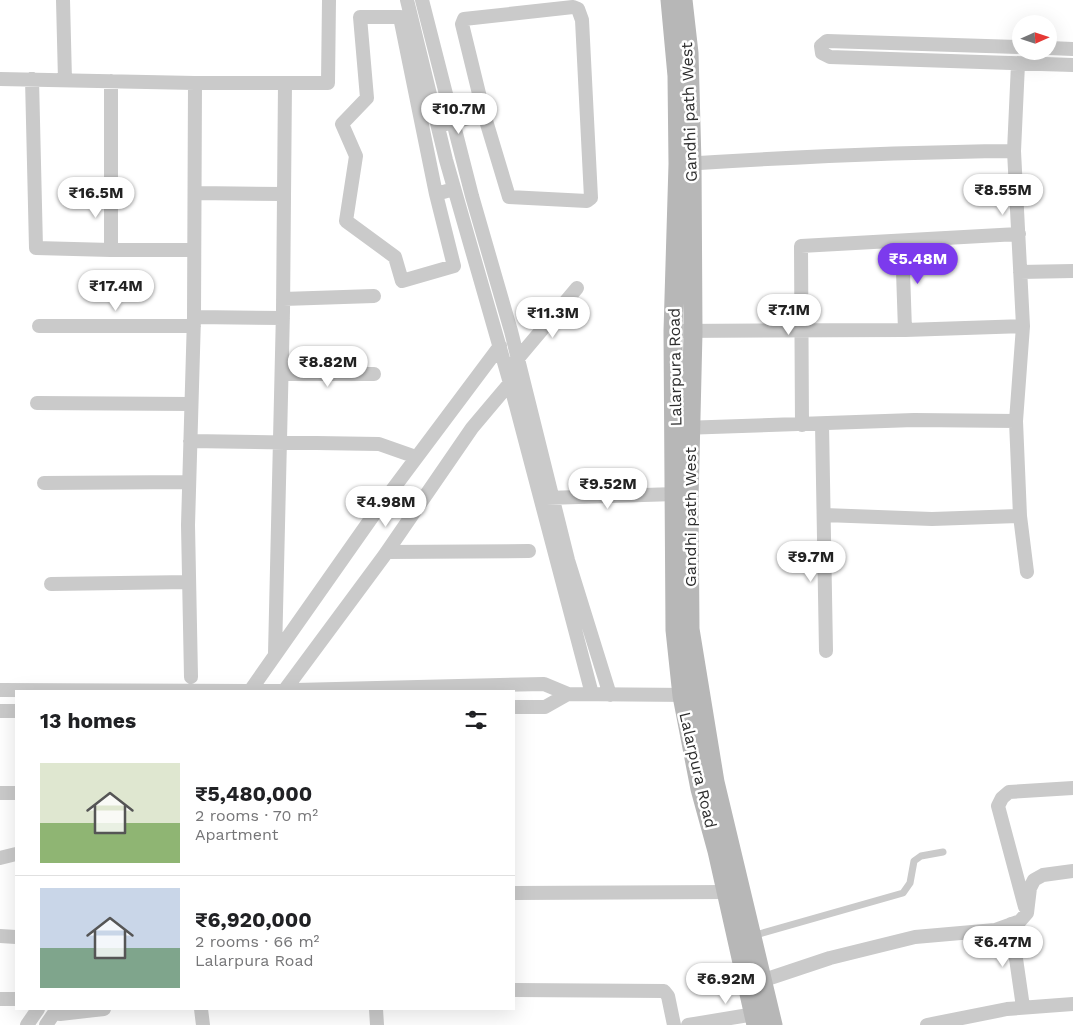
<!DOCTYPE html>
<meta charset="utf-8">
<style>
:root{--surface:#fff;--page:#f2f2f2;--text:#202124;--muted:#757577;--line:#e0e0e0;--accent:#7c3aed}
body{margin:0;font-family:"Work Sans",sans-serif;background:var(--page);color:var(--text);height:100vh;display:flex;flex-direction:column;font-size:19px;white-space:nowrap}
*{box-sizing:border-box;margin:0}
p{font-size:16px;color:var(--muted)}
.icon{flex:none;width:28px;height:28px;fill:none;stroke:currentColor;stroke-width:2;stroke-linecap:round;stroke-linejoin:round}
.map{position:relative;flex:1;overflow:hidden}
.panel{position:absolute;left:15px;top:690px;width:500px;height:320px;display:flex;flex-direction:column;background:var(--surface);border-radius:0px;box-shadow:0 5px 20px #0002}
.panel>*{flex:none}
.needle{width:32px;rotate:87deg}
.fabs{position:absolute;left:1012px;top:15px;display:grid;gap:10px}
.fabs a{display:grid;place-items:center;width:45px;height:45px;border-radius:50%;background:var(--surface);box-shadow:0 5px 20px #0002;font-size:25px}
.price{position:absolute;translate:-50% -42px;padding:0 11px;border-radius:18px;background:#fff;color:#222;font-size:16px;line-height:32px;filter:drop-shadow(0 1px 2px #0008)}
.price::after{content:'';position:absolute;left:50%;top:30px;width:15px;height:11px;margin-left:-8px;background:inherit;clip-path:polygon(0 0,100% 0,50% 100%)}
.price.selected{background:var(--accent);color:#fff}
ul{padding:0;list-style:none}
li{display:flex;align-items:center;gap:15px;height:125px;padding:0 25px}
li+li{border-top:1px solid var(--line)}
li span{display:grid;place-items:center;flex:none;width:140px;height:100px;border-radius:0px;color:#555}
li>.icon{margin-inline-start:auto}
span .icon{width:60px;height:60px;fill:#fffc;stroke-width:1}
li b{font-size:21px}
h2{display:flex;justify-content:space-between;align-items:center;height:60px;padding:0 25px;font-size:21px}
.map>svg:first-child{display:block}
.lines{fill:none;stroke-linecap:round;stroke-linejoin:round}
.lane{stroke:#cacaca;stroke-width:7}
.street{stroke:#cacaca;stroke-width:14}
.secondary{stroke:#b7b7b7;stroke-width:19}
.labels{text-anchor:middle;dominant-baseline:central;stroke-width:5;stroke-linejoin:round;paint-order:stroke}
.street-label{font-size:16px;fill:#2d2d2d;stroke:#fff}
</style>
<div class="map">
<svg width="1073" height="1025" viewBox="0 0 1073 1025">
<rect width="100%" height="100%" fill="#fff"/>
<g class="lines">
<path class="lane" d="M 752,936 L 903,893 L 910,883 L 914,861 L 921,856 L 943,852"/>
<path class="street" d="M 63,0 L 65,80
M 407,0 L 446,160 L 510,383 L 592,694
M 422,0 L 472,196 L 511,331 L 568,560 L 610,695
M 1021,47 L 827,41 L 821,46 L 822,53 L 830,57 L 1073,65
M 1049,48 L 1073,49
M 0,79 L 195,83
M 32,79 L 36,248 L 111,250
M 111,81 L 111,250 L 194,250
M 446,124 L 484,114 L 462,24 L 464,19 L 573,7 L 578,9 L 582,20 L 591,198 L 587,201 L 509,197 L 484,114
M 1014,151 L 1018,64
M 683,164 C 793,157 904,152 1014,151 L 1023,326 L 1016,421 L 1020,516 L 1027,572
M 195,193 L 284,194
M 436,194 L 400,17 L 360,17 L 367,98 L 342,124 L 356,156 L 346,221 L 395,257 L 402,281 L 454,266 L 436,194 L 454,189
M 902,242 L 905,330
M 1020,272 L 1073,271
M 283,299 L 374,296
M 194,317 L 283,318
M 39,326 L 194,326
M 673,331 L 905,330 L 1023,326
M 514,363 L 577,288
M 282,374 L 374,374
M 37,403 L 191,404
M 822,424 L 826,651
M 802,425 L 801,246 L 1019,234
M 682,428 L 914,420 L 1016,421
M 190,441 L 379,444 L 416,457
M 44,483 L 189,482
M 546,498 L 676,494
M 824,515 L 932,519 L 1020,516
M 387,552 L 529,551
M 51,584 L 189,582
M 275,654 L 283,311 L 285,83 L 328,83 L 329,0
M 191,677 L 188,525 L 194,317 L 195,83 L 285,83
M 0,690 L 250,691 L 544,684 L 568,694 L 690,695
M 250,691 L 375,513 L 500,346
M 284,691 L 384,556 L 472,428 L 510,383
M 514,707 L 545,707 L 568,694
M 0,711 L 16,711
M 0,793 L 16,793
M 0,858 L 16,854
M 514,893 L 726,892
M 1025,907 L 998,806 L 1002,798 L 1009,792 L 1073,788
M 1011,924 L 1023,1007
M 0,936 L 16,937
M 761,981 L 830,958 L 915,937 L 995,930 L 1020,921 L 1027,913 L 1030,888 L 1034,880 L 1043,875 L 1073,871
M 514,990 L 664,991 L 668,996 L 674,1025
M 0,999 L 16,999
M 201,1009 L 203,1025
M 376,1009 L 377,1025
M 60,1014 L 104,1009
M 27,1025 L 38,1009
M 46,1025 L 57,1009
M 688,1025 L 761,1013
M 927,1025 L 1007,1009 L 1073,1004"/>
<path class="secondary" d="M 670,0 L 677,76 L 678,164 L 673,331 L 675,630 L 682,696 L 700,789 L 717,851 L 756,1025
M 683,0 L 689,53 L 692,163 L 693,332 L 689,501 L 690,629 L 715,782 L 773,1025"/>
</g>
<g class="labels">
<g class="street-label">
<text transform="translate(689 112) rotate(-92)">Gandhi path West</text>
<text transform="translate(675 367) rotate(-91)">Lalarpura Road</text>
<text transform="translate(690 517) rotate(-90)">Gandhi path West</text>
<text transform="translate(698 770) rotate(77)">Lalarpura Road</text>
</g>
</g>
</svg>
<div class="fabs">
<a><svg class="needle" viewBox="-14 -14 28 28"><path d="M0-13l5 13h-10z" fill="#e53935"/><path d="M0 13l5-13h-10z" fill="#757577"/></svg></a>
</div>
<b class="price" style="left:459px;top:135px">₹10.7M</b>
<b class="price" style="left:1003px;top:216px">₹8.55M</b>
<b class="price" style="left:96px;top:219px">₹16.5M</b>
<b class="price selected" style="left:918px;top:285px">₹5.48M</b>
<b class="price" style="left:116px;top:312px">₹17.4M</b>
<b class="price" style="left:789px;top:336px">₹7.1M</b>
<b class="price" style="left:553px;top:339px">₹11.3M</b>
<b class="price" style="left:328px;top:388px">₹8.82M</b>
<b class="price" style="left:608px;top:510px">₹9.52M</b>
<b class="price" style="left:386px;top:528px">₹4.98M</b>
<b class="price" style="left:811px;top:583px">₹9.7M</b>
<b class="price" style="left:1003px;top:968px">₹6.47M</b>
<b class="price" style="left:726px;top:1005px">₹6.92M</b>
<section class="panel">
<h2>13 homes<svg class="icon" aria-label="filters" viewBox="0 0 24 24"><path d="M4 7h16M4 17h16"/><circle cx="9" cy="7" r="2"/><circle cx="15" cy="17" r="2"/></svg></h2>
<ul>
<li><span style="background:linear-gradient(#dfe7d0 60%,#8fb573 0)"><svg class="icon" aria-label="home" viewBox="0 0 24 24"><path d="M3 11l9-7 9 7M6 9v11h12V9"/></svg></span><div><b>₹5,480,000</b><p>2 rooms · 70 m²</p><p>Apartment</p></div></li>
<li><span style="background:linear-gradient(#c9d6e8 60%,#7fa58c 0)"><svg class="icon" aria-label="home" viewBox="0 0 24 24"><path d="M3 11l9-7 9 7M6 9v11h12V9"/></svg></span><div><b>₹6,920,000</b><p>2 rooms · 66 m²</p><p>Lalarpura Road</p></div></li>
</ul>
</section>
</div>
